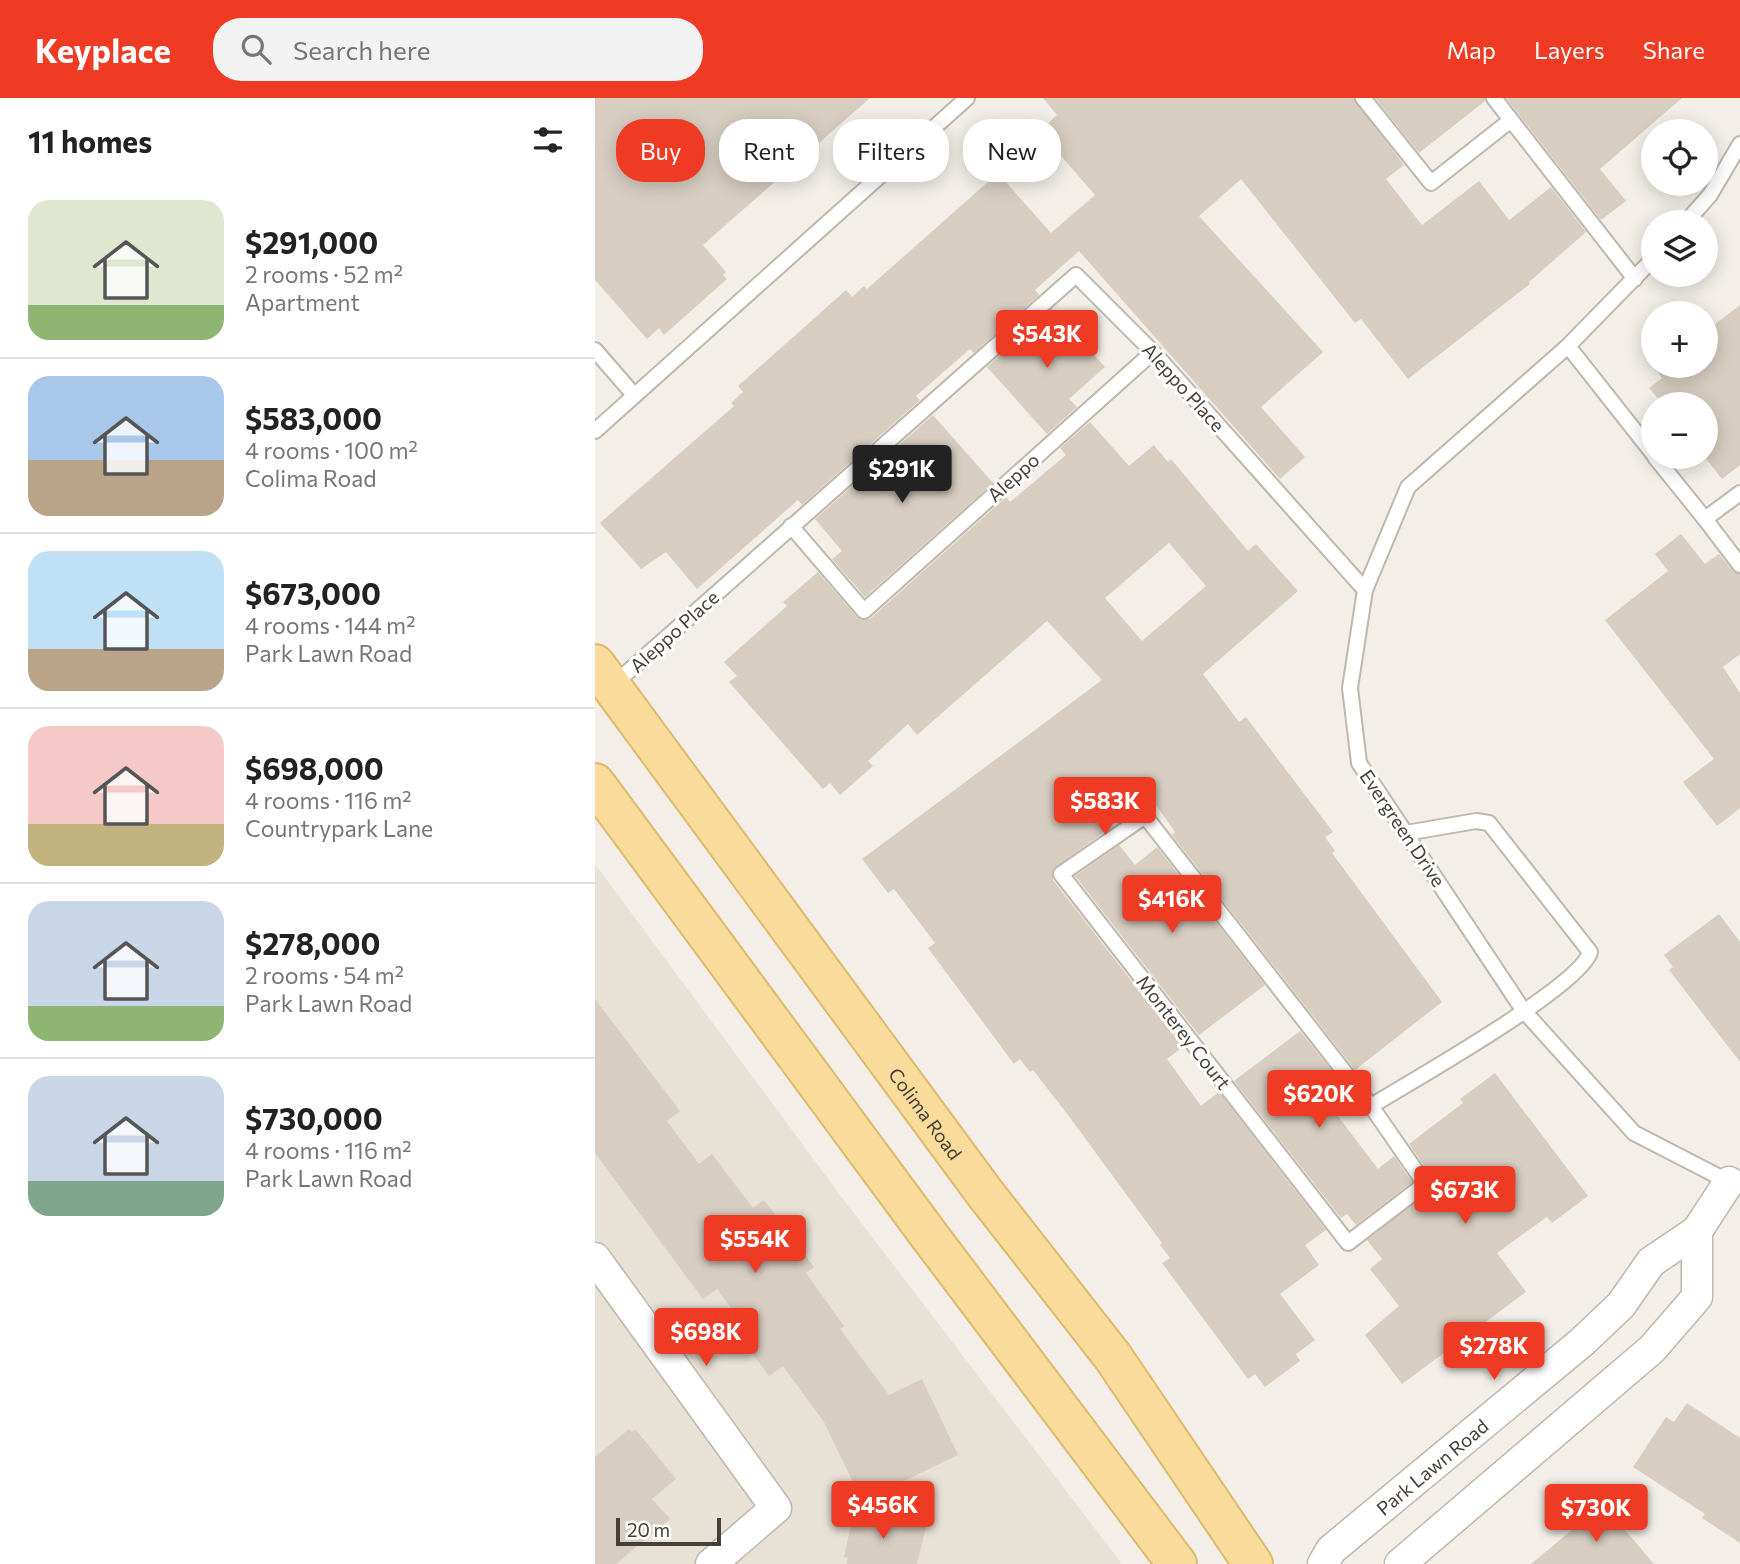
<!DOCTYPE html>
<meta charset="utf-8">
<style>
:root{--surface:#fff;--page:#f2f2f2;--text:#222;--muted:#767676;--line:#e0e0e0;--accent:#ef3b23}
body{margin:0;font-family:Commissioner,sans-serif;background:var(--page);color:var(--text);height:100vh;display:flex;flex-direction:column;font-size:26px;white-space:nowrap}
*{box-sizing:border-box;margin:0}
p{font-size:23px;color:var(--muted)}
.icon{flex:none;width:38px;height:38px;fill:none;stroke:currentColor;stroke-width:2;stroke-linecap:round;stroke-linejoin:round}
.map{position:relative;flex:1;overflow:hidden}
.side{display:flex;flex-direction:column;background:var(--surface);width:595px}
.side>*{flex:none}
.top-card{position:absolute;left:21px;top:21px;width:665px;height:63px;display:flex;gap:14px}
.fabs{position:absolute;left:1046px;top:21px;display:grid;gap:14px}
.fabs a{display:grid;place-items:center;width:77px;height:77px;border-radius:50%;background:var(--surface);box-shadow:0 4px 18px #0003;font-size:35px}
.scale{position:absolute;left:21px;bottom:18px;width:105px;box-sizing:border-box;padding-left:7px;border:4px solid #463f37;border-top:0;font-size:19px;line-height:24px;white-space:nowrap;color:#463f37;-webkit-text-stroke:5px #fff;paint-order:stroke}
.price{position:absolute;translate:-50% -60px;padding:0 16px;border-radius:7px;background:var(--accent);color:#fff;font-size:23px;line-height:46px;filter:drop-shadow(0 2px 4px #0008)}
.price::after{content:'';position:absolute;left:50%;top:42px;width:21px;height:16px;margin-left:-10px;background:inherit;clip-path:polygon(0 0,100% 0,50% 100%)}
.price.current{background:#222;color:#fff}
ul{padding:0;list-style:none}
li{display:flex;align-items:center;gap:21px;height:175px;padding:0 28px}
li+li{border-top:2px solid var(--line)}
li span{display:grid;place-items:center;flex:none;width:196px;height:140px;border-radius:21px;color:#555}
li>.icon{margin-inline-start:auto}
span .icon{width:84px;height:84px;fill:#fffc;stroke-width:1}
li b{font-size:30px}
h2{display:flex;justify-content:space-between;align-items:center;height:84px;padding:0 28px;font-size:30px}
.chip{padding:0 24px;border-radius:28px;background:var(--surface);box-shadow:0 4px 18px #0003;font-size:24px;line-height:63px}
.chip.current{background:var(--accent);color:#fff}
header{display:flex;align-items:center;gap:42px;box-sizing:border-box;height:98px;padding:0 35px;background:var(--accent);color:#fff}
header strong{font-size:33px}
nav{display:flex;gap:38px;margin-inline-start:auto;font-size:24px}
.search{width:490px;height:63px;background:var(--page);display:flex;align-items:center;gap:18px;box-sizing:border-box;padding:0 24px;border-radius:28px;color:var(--muted);font-size:26px}
main{display:flex;flex:1;min-height:0}
.map>svg:first-child{display:block}
.residential{fill:#e7e1d6}
.building{fill:#d7cdc1;fill-rule:evenodd}
.lines{fill:none;stroke-linecap:round;stroke-linejoin:round}
.lane-casing{stroke:#beb7ab;stroke-width:18}
.street-casing{stroke:#beb7ab;stroke-width:33}
.primary-casing{stroke:#deb86b;stroke-width:42}
.lane{stroke:#fff;stroke-width:14}
.street{stroke:#fff;stroke-width:30}
.primary{stroke:#f9db9b;stroke-width:38}
.labels{text-anchor:middle;dominant-baseline:central;stroke-width:6;stroke-linejoin:round;paint-order:stroke}
.street-label{font-size:19px;fill:#463f37;stroke:#fff}
</style>
<header>
<strong>Keyplace</strong>
<div class="search"><svg class="icon" aria-label="search" viewBox="0 0 24 24"><circle cx="10" cy="10" r="6"/><path d="M15 15l6 6"/></svg>Search here</div>
<nav><a>Map</a><a>Layers</a><a>Share</a></nav>
</header>
<main>
<section class="side">
<h2>11 homes<svg class="icon" aria-label="filters" viewBox="0 0 24 24"><path d="M4 7h16M4 17h16"/><circle cx="9" cy="7" r="2"/><circle cx="15" cy="17" r="2"/></svg></h2>
<ul>
<li><span style="background:linear-gradient(#dfe7d0 75%,#8fb573 0)"><svg class="icon" aria-label="home" viewBox="0 0 24 24"><path d="M3 11l9-7 9 7M6 9v11h12V9"/></svg></span><div><b>$291,000</b><p>2 rooms · 52 m²</p><p>Apartment</p></div></li>
<li><span style="background:linear-gradient(#a9c7e8 60%,#b9a48a 0)"><svg class="icon" aria-label="home" viewBox="0 0 24 24"><path d="M3 11l9-7 9 7M6 9v11h12V9"/></svg></span><div><b>$583,000</b><p>4 rooms · 100 m²</p><p>Colima Road</p></div></li>
<li><span style="background:linear-gradient(#bfe0f5 70%,#b9a48a 0)"><svg class="icon" aria-label="home" viewBox="0 0 24 24"><path d="M3 11l9-7 9 7M6 9v11h12V9"/></svg></span><div><b>$673,000</b><p>4 rooms · 144 m²</p><p>Park Lawn Road</p></div></li>
<li><span style="background:linear-gradient(#f6c9c9 70%,#c2b280 0)"><svg class="icon" aria-label="home" viewBox="0 0 24 24"><path d="M3 11l9-7 9 7M6 9v11h12V9"/></svg></span><div><b>$698,000</b><p>4 rooms · 116 m²</p><p>Countrypark Lane</p></div></li>
<li><span style="background:linear-gradient(#c9d6e8 75%,#8fb573 0)"><svg class="icon" aria-label="home" viewBox="0 0 24 24"><path d="M3 11l9-7 9 7M6 9v11h12V9"/></svg></span><div><b>$278,000</b><p>2 rooms · 54 m²</p><p>Park Lawn Road</p></div></li>
<li><span style="background:linear-gradient(#c9d6e8 75%,#7fa58c 0)"><svg class="icon" aria-label="home" viewBox="0 0 24 24"><path d="M3 11l9-7 9 7M6 9v11h12V9"/></svg></span><div><b>$730,000</b><p>4 rooms · 116 m²</p><p>Park Lawn Road</p></div></li>
</ul>
</section>
<div class="map">
<svg width="1145" height="1466" viewBox="0 0 1145 1466">
<rect width="100%" height="100%" fill="#f3efe8"/>
<path class="residential" d="M 0,766 L 245,1097 L 527,1466 L 0,1466 Z"/>
<path class="building" d="M 0,0 L 275,0 L 108,147 L 131,174 L 128,177 L 132,181 L 69,237 L 64,230 L 52,241 L 0,182 Z
M 448,0 L 759,0 L 809,67 L 791,81 L 827,127 L 884,83 L 914,122 L 956,89 L 991,134 L 934,184 L 935,186 L 813,281 L 766,221 L 760,225 L 646,81 L 604,118 L 728,254 L 666,309 L 710,359 L 685,381 L 484,153 L 440,192 L 444,197 L 379,255 L 375,251 L 321,298 L 325,302 L 207,407 L 203,402 L 102,491 L 71,454 L 46,471 L 5,425 L 139,308 L 136,305 L 148,294 L 143,288 L 251,192 L 257,199 L 269,188 L 272,191 L 403,75 L 456,135 L 500,97 L 447,36 L 447,31 L 462,17 Z
M 780,0 L 890,0 L 890,3 L 824,55 Z
M 911,0 L 1087,0 L 1005,71 L 1031,103 L 1006,122 Z
M 1145,207 L 1145,367 L 1127,381 L 1110,359 L 1111,306 L 1068,306 L 1054,290 L 1067,280 L 1058,268 L 1111,268 L 1111,233 Z
M 457,211 L 510,269 L 474,301 L 482,309 L 452,336 L 392,269 Z
M 338,317 L 398,385 L 270,499 L 237,461 L 247,453 L 220,421 Z
M 495,324 L 534,368 L 559,347 L 573,364 L 576,361 L 653,453 L 661,446 L 703,493 L 608,576 L 644,624 L 651,619 L 738,734 L 730,739 L 740,753 L 737,755 L 847,904 L 760,972 L 577,737 L 580,734 L 549,690 L 505,723 L 512,732 L 458,771 L 458,782 L 588,949 L 572,961 L 606,1008 L 624,994 L 731,1132 L 710,1147 L 724,1167 L 685,1196 L 720,1242 L 701,1256 L 705,1263 L 670,1289 L 660,1276 L 653,1281 L 567,1165 L 575,1160 L 565,1147 L 567,1145 L 473,1017 L 438,972 L 435,974 L 425,961 L 419,966 L 333,850 L 340,845 L 299,791 L 293,795 L 267,761 L 507,582 L 452,523 L 322,637 L 313,626 L 273,663 L 278,668 L 245,697 L 235,685 L 228,691 L 134,584 L 142,578 L 129,564 L 192,508 L 188,504 L 223,474 L 262,519 L 267,522 L 275,521 L 411,399 L 415,404 L 471,357 L 465,350 ZM 574,445 L 611,488 L 547,543 L 510,500 Z
M 1086,436 L 1110,466 L 1124,456 L 1138,473 L 1145,476 L 1145,556 L 1128,569 L 1145,595 L 1145,710 L 1122,728 L 1088,684 L 1119,661 L 1010,522 L 1073,473 L 1060,456 Z
M 524,747 L 540,767 L 562,749 L 670,887 L 604,937 L 480,778 Z
M 1124,816 L 1145,844 L 1145,964 L 1074,872 L 1078,869 L 1069,857 Z
M 0,901 L 85,1013 L 72,1023 L 104,1066 L 117,1056 L 158,1110 L 169,1102 L 219,1169 L 211,1175 L 249,1228 L 245,1231 L 294,1297 L 327,1281 L 363,1357 L 267,1403 L 229,1324 L 188,1268 L 174,1278 L 150,1245 L 158,1239 L 122,1191 L 108,1201 L 0,1055 Z
M 705,933 L 745,983 L 727,997 L 783,1071 L 799,1058 L 817,1084 L 761,1127 L 752,1116 L 746,1120 L 639,983 Z
M 900,975 L 993,1098 L 957,1125 L 952,1119 L 902,1155 L 931,1194 L 807,1286 L 770,1237 L 804,1208 L 775,1171 L 787,1161 L 772,1142 L 838,1090 L 838,1081 L 814,1046 L 868,1005 L 865,1001 Z
M 1092,1305 L 1145,1340 L 1145,1445 L 1107,1420 L 1110,1416 L 1038,1369 L 1071,1319 L 1079,1324 Z
M 34,1331 L 37,1334 L 40,1331 L 81,1381 L 57,1401 L 75,1421 L 21,1466 L 0,1466 L 0,1359 Z
M 1008,1406 L 1059,1466 L 936,1466 Z
M 259,1413 L 331,1429 L 322,1466 L 251,1466 L 253,1460 L 249,1459 Z"/>
<g class="lines">
<defs>
<path id="lane" d="M 768,0 L 836,85 L 916,22 L 899,0
M 916,22 L 1040,181
M 1091,124 L 1115,97 L 1145,46
M 1059,160 L 973,248 L 813,389 L 770,492 L 755,590 L 764,665 L 928,912 L 1039,1035 L 1138,1086
M 973,248 L 1059,357
M 0,252 L 39,297
M 0,333 L 372,0
M 1060,359 L 1110,421
M 1145,395 L 1110,421 L 1145,467
M 196,428 L 269,513 L 558,254
M 18,587 L 481,177 L 558,254 L 770,492
M 550,718 L 776,1008 L 830,1086 L 753,1145 L 466,776 Z
M 776,1008 C 815,984 986,888 995,854 L 894,725 L 881,723 L 811,735"/>
<g id="street">
<path d="M 0,1160 L 181,1410 L 116,1466"/>
<path id="s1" d="M 728,1466 L 736,1452 L 987,1244 L 1026,1207 L 1056,1164 L 1102,1133 L 1134,1084"/>
<path d="M 805,1466 L 1057,1251 L 1102,1199 L 1102,1133"/>
</g>
<g id="primary">
<path id="s2" d="M 0,566 L 389,1094 L 518,1259 L 658,1466"/>
<path d="M 0,685 L 333,1136 L 582,1466"/>
</g>
</defs>
<use href="#lane" class="lane-casing"/>
<use href="#street" class="street-casing"/>
<use href="#primary" class="primary-casing"/>
<use href="#lane" class="lane"/>
<use href="#street" class="street"/>
<use href="#primary" class="primary"/>
</g>
<g class="labels">
<g class="street-label">
<text transform="translate(589 289) rotate(48)">Aleppo Place</text>
<text transform="translate(418 379) rotate(-42)">Aleppo</text>
<text transform="translate(79 533) rotate(-42)">Aleppo Place</text>
<text transform="translate(808 730) rotate(56)">Evergreen Drive</text>
<text transform="translate(589 934) rotate(52)">Monterey Court</text>
<text stroke="none"><textPath href="#s2" startOffset="558">Colima Road</textPath></text>
<text stroke="none"><textPath href="#s1" startOffset="147">Park Lawn Road</textPath></text>
</g>
</g>
</svg>
<div class="fabs">
<a><svg class="icon" aria-label="locate" viewBox="0 0 24 24"><circle cx="12" cy="12" r="6"/><path d="M12 2v4M12 18v4M2 12h4M18 12h4"/></svg></a>
<a><svg class="icon" aria-label="layers" viewBox="0 0 24 24"><path d="M12 4l9 5-9 5-9-5zM3 14l9 5 9-5"/></svg></a>
<a>+</a>
<a>−</a>
</div>
<div class="scale">20 m</div>
<b class="price" style="left:452px;top:272px">$543K</b>
<b class="price current" style="left:307px;top:407px">$291K</b>
<b class="price" style="left:510px;top:739px">$583K</b>
<b class="price" style="left:577px;top:837px">$416K</b>
<b class="price" style="left:724px;top:1032px">$620K</b>
<b class="price" style="left:870px;top:1128px">$673K</b>
<b class="price" style="left:160px;top:1177px">$554K</b>
<b class="price" style="left:111px;top:1270px">$698K</b>
<b class="price" style="left:899px;top:1284px">$278K</b>
<b class="price" style="left:288px;top:1443px">$456K</b>
<b class="price" style="left:1001px;top:1446px">$730K</b>
<div class="top-card">
<a class="chip current">Buy</a>
<a class="chip">Rent</a>
<a class="chip">Filters</a>
<a class="chip">New</a>
</div>
</div>
</main>
